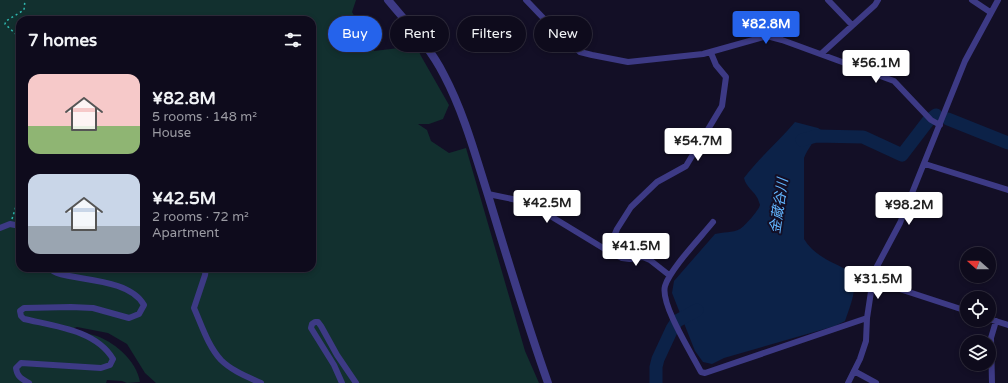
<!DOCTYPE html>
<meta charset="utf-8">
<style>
:root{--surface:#0e0b1c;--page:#1c1929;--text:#f1f3f6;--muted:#9b9ba3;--line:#2e2b3b;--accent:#2563eb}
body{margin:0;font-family:"Varela Round","Noto Sans JP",sans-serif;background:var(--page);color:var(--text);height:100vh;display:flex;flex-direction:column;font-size:15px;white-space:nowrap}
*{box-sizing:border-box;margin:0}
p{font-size:13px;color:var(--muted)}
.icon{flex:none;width:22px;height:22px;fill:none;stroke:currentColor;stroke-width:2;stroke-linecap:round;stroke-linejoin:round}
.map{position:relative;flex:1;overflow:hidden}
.sheet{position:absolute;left:16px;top:16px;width:300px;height:256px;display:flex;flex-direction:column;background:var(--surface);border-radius:12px;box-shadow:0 2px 6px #0003,0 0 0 1px var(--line)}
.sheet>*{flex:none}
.guide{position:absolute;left:328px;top:16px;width:380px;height:36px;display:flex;gap:8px}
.needle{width:26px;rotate:291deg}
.controls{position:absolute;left:960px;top:247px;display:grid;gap:8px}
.controls a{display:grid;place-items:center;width:36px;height:36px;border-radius:50%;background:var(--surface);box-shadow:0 2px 6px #0003,0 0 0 1px var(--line);font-size:20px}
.price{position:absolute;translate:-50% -34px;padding:0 9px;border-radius:4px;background:#fff;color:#222;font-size:13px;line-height:26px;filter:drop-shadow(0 1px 2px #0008)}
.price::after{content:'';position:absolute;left:50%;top:24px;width:12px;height:9px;margin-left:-6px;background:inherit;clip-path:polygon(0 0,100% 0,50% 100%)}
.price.active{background:var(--accent);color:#fff}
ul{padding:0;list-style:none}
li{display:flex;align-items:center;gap:12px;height:100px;padding:0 12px}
li span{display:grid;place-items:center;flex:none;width:112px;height:80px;border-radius:12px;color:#555}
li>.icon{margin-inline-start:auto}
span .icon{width:48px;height:48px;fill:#fffc;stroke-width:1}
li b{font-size:17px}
h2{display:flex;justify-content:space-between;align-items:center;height:48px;padding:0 12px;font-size:17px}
.pill{padding:0 14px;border-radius:18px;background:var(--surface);box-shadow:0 2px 6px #0003,0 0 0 1px var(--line);font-size:14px;line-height:36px}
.pill.active{background:var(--accent);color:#fff}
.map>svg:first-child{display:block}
.green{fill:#12302f;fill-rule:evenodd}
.water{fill:#0c2248}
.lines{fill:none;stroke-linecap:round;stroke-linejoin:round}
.river{stroke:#0c2248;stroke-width:13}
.path{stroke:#2fb8b0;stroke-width:1.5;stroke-dasharray:2 3;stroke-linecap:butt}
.minor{stroke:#3d3a85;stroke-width:6}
.tertiary{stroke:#3d3a85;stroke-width:8}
.labels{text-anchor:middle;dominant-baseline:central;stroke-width:4;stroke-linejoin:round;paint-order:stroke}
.water-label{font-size:14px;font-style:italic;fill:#62b6ff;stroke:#130f26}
</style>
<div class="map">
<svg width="1008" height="383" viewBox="0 0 1008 383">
<rect width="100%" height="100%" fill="#130f26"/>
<path class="green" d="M 0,0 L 356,0 L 352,12 L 374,51 L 399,48 L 414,41 L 421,56 L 449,105 L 443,119 L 429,124 L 418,124 L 427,130 L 431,141 L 449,153 L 466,148 L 525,351 L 539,383 L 156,383 L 145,373 L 127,344 L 108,333 L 77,327 L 64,331 C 73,332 84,332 93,335 C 113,340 137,361 140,382 L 127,383 L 122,381 L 107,380 L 106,383 L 0,383 ZM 20,20 L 312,20 L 312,268 L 20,268 Z"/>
<path class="water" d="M 795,122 L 818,128 L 821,130 C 815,140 808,148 804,158 L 804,239 C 815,257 833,262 851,272 C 859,287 850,306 845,321 L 835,326 L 724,358 L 712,364 L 703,362 L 695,351 L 672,293 L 674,281 L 715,234 C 722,232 733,233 740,229 C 744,227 759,210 760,205 C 760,204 758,200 758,199 C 754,191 746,187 744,178 C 759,158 778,142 795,122 Z"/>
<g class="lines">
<path class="river" d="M 948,119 L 1008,143
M 802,140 L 816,136 L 863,137 L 902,155 L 928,121 L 936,115
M 656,383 L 656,367 L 658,359 L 672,329 L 677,321 L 697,310"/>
<path class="path" d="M 20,38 L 5,24 L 6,21 L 24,10 L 25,0
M 12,219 L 20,194"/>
<path class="minor" d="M 526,0 L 550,25 L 580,52 L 592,55 L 628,62 L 703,54 L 767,36 L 782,40 L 894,81 L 931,120 L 940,125
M 828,0 L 852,25
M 972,0 L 990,12
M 821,54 L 875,5 L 878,0
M 925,164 L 1008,190
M 488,194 L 517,200 L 534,206 L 608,251 L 622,258 L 630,259 L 643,257 L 650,260 L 669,275
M 713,222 C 701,237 670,269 665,286 C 660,304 692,354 701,372 L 705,373 L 867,318
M 0,228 L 10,224 L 20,226
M 608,251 L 617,229 L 631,207 L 657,182 L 686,166 L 722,106 L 726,77 L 716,65 L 711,53
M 206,268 L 205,275 L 194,308 C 202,326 208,346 221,360 C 232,371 248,377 261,383
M 872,280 L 967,311
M 989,319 L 1008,325
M 854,371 L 876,383
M 29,383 C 22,379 17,377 16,368 L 21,363 L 101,368 L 110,365 L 113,359 C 96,330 54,326 24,319 L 21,316 L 20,311 L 24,308 L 71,307 L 93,308 L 129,318 L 139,314 L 144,305 C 127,274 58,282 50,268
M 342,383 L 334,365 L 311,328 L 312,324 L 315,322 L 318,322 L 321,326 L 337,355 L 356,383
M 848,383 L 860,359 L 866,341 L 867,318 L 874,272 L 900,223 L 965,61 L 998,0
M 992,383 L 991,338 L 996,321"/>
<path class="tertiary" d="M 388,0 C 408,24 430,47 444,75 C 464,113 475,154 488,195 C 507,258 526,321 548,383"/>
</g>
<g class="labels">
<g class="water-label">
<text transform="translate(779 206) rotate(-82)">金蔵谷川</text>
</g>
</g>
</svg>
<div class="controls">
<a><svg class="needle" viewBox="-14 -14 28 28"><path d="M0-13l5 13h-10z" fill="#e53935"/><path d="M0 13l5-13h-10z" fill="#9b9ba3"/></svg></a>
<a><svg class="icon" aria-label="locate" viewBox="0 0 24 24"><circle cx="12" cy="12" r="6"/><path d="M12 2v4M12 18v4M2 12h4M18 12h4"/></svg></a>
<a><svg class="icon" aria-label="layers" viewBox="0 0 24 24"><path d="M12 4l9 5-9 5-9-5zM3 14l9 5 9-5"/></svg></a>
</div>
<b class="price active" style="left:766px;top:45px">¥82.8M</b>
<b class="price" style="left:876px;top:84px">¥56.1M</b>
<b class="price" style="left:698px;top:162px">¥54.7M</b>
<b class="price" style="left:547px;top:224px">¥42.5M</b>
<b class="price" style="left:909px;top:226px">¥98.2M</b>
<b class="price" style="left:636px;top:267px">¥41.5M</b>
<b class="price" style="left:878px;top:300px">¥31.5M</b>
<div class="guide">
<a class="pill active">Buy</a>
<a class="pill">Rent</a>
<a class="pill">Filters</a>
<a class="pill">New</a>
</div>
<section class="sheet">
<h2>7 homes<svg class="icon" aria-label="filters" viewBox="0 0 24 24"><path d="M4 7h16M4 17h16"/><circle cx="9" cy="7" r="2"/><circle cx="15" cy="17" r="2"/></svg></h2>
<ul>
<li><span style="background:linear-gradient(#f6c9c9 65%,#8fb573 0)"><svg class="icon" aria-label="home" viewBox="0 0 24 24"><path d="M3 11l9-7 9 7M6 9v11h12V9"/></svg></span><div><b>¥82.8M</b><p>5 rooms · 148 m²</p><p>House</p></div></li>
<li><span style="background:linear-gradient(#c9d6e8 65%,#9aa5b1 0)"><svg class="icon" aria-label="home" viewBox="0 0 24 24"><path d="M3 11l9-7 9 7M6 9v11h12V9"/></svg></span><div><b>¥42.5M</b><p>2 rooms · 72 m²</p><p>Apartment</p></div></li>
</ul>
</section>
</div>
